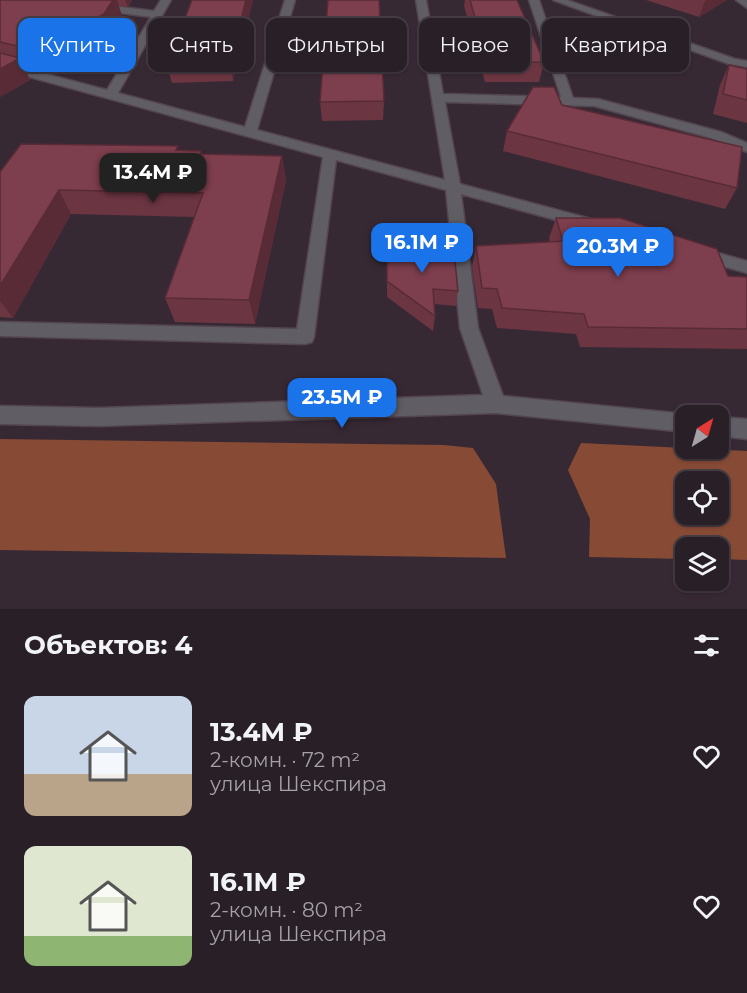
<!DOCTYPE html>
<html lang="ru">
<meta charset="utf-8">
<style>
:root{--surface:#291f27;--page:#352c33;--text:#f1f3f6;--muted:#a5a2a7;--line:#453d44;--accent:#1a73e8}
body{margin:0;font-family:Montserrat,sans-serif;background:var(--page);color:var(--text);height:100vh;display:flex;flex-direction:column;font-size:22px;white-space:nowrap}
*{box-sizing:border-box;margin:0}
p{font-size:20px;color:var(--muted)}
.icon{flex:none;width:33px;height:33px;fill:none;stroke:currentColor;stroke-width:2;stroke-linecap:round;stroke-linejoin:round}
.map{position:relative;height:609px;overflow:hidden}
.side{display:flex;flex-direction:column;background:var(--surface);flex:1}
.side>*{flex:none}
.guide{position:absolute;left:18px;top:18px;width:711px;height:54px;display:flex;gap:12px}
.needle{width:39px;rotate:37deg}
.fabs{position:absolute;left:675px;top:405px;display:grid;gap:12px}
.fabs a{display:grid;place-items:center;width:54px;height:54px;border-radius:12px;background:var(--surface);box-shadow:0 2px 4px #0004,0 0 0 2px var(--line);font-size:30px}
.price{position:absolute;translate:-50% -51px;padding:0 14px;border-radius:12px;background:var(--accent);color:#fff;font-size:20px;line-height:39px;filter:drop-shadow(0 2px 3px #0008)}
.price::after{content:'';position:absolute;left:50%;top:36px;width:18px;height:14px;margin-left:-9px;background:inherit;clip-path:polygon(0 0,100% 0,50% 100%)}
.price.current{background:#222;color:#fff}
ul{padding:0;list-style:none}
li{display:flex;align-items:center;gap:18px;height:150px;padding:0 24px}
li span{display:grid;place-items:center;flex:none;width:168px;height:120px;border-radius:12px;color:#555}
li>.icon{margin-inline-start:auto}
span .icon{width:72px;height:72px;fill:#fffc;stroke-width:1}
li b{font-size:26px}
h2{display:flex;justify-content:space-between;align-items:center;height:72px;padding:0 24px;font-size:26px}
.chip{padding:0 21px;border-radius:12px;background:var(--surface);box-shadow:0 2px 4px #0004,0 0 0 2px var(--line);font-size:21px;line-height:54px}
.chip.current{background:var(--accent);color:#fff}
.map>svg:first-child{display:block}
.forest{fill:#864a35;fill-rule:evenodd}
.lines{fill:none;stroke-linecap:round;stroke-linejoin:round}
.minor-casing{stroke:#52454f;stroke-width:3}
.minor{fill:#605d65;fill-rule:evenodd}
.wall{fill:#6c3542}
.shaded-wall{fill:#582b36}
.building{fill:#7d3e4d;stroke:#582b36;stroke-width:1.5}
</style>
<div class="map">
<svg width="747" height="609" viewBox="0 0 747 609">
<rect width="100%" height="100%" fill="#372934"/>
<path class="forest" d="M 0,439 L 444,445 L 473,448 L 496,484 L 506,558 L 0,550 Z
M 581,443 L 747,451 L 747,560 L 719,559 L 718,548 L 686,548 L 685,559 L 589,557 L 590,519 L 568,470 ZM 686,482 L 718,482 L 718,514 L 686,514 Z"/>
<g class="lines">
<defs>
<path id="minor" d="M 161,0 L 171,0 L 118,93 L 245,127 L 285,0 L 295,0 L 257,130 L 445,180 L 416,0 L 426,0 L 443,94 L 561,97 L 529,0 L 539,0 L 573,98 L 598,99 L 721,132 L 747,143 L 747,152 L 711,138 L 594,106 L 445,102 L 460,184 L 595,220 L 597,224 L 595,228 L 589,229 L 461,194 L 478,328 L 503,396 L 686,414 L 691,416 L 686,416 L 686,432 L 496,413 L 99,426 L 0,424 L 0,406 L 99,408 L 483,395 L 460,328 L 446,190 L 336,160 L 314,337 L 312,342 L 305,344 L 0,336 L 0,322 L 297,329 L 323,157 L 0,69 L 0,62 L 107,90 L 151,17 L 97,10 L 92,7 L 97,4 L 154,11 Z
M 553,0 L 567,0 L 735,59 L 747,61 L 747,67 L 729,64 Z
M 736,0 L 747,0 L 747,8 Z
M 700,248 L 747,261 L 747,273 L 694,258 L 692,254 L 694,250 Z
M 718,417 L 747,419 L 747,439 L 718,436 Z"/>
</defs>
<use href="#minor" class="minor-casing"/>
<use href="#minor" class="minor"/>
</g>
<path class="wall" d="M 0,0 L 132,0 L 128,7 L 118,6 L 122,16 L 110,35 L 45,71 L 24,66 L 30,80 L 0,97 Z
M 192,0 L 253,0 L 233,81 L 172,83 L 167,65 Z
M 465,0 L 517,0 L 544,62 L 539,82 L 485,82 L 464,6 Z
M 646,0 L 727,0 L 699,17 Z
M 729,65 L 747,69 L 747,123 L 713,114 L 720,85 Z
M 384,101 L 383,120 L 322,121 L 320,102 Z
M 562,105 L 737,188 L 725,209 L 503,151 L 507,131 Z
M 179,150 L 201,151 L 202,154 L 282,156 L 286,180 L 255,324 L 175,322 L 165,298 L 194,217 L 71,214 L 13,318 L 0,317 L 0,172 Z
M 556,218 L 728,276 L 747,277 L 747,349 L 580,347 L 576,334 L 497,328 L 492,309 L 478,308 L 472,267 L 476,246 L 550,242 L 549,238 Z
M 387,249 L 432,254 L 458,291 L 456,306 L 434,304 L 435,316 L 433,331 L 387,297 Z"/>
<path class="shaded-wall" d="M 113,0 L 117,0 L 122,16 L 110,35 L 45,71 L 35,50 Z
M 125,0 L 132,0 L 128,7 Z
M 246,0 L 253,0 L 233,81 L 230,63 Z
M 707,0 L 727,0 L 699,17 L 705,1 Z
M 20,58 L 30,80 L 0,97 L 0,69 Z
M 282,156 L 286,180 L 255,324 L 249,300 Z
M 59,190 L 71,214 L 13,318 L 0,301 L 0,286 Z"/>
<path class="building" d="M 0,0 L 113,0 L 104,14 L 35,50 L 0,42 Z
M 192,0 L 246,0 L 230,63 L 167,65 Z
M 328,0 L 379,0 L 384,101 L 320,102 Z
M 470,0 L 517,0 L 544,62 L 488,63 Z
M 0,53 L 20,58 L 0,69 Z
M 729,65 L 747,69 L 747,100 L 723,94 Z
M 533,87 L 554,87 L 562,105 L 742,147 L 737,188 L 507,131 Z
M 21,144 L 178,146 L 176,150 L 201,151 L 200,154 L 282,156 L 249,300 L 165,298 L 203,193 L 59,190 L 0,286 L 0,172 Z
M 556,218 L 620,218 L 717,249 L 728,276 L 747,277 L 747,329 L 588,327 L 584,314 L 502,308 L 497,289 L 482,288 L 476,246 L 563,241 Z
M 387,249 L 432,249 L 432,254 L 454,252 L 458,291 L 433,289 L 435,316 L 387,281 Z"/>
</svg>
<div class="fabs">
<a><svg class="needle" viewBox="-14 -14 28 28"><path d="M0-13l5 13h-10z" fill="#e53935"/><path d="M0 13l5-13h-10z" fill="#a5a2a7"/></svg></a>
<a><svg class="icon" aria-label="locate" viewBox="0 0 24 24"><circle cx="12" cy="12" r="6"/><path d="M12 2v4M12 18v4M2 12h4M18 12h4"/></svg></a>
<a><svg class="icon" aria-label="layers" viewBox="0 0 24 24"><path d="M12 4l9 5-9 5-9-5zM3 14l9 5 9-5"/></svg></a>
</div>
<b class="price current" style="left:153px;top:204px">13.4M ₽</b>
<b class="price" style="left:422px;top:274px">16.1M ₽</b>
<b class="price" style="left:618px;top:278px">20.3M ₽</b>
<b class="price" style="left:342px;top:429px">23.5M ₽</b>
<div class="guide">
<a class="chip current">Купить</a>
<a class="chip">Снять</a>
<a class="chip">Фильтры</a>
<a class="chip">Новое</a>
<a class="chip">Квартира</a>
</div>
</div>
<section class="side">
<h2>Объектов: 4<svg class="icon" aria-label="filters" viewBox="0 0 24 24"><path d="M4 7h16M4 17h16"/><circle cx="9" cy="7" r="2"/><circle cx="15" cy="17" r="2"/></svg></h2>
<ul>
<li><span style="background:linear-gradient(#c9d6e8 65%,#b9a48a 0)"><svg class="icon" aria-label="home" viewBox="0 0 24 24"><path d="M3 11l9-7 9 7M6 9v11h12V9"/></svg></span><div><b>13.4M ₽</b><p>2-комн. · 72 m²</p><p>улица Шекспира</p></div><svg class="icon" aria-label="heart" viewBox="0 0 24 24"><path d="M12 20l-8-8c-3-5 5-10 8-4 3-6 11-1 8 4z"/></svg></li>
<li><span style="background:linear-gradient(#dfe7d0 75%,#8fb573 0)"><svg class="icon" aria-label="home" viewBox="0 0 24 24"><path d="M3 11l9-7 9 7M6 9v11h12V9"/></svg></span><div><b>16.1M ₽</b><p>2-комн. · 80 m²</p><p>улица Шекспира</p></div><svg class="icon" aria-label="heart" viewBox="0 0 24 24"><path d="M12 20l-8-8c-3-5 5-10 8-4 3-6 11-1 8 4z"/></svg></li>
</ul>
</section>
